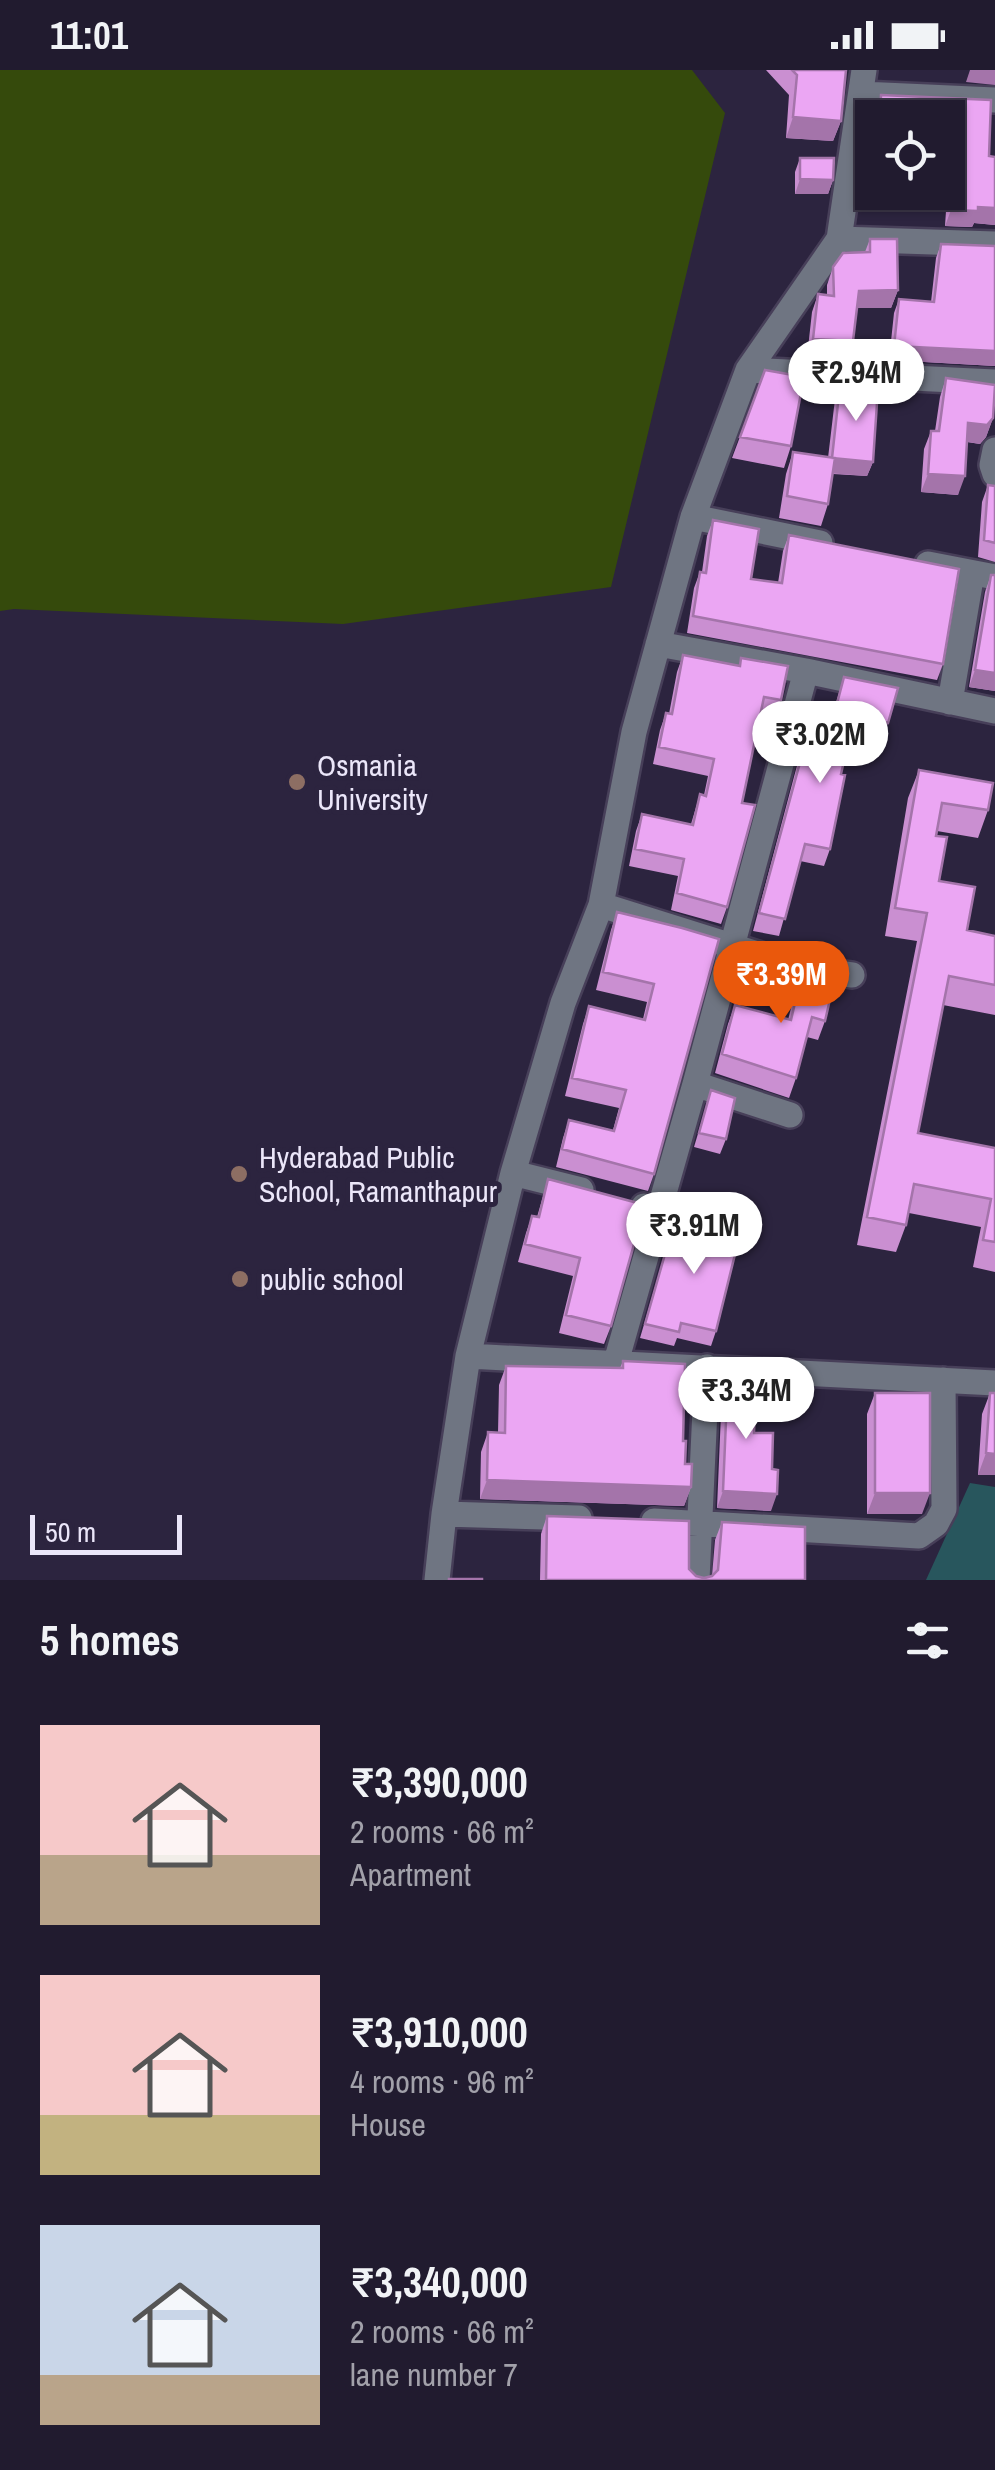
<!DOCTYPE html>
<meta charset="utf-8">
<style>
:root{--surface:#211b2f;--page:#2d283b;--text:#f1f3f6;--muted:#a2a1aa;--line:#3e394b;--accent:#ea580c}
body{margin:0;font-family:"Archivo Narrow",sans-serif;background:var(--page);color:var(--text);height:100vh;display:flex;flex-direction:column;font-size:38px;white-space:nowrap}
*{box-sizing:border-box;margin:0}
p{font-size:32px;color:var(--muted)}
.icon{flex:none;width:55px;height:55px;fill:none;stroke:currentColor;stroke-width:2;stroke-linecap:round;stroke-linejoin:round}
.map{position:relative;height:1510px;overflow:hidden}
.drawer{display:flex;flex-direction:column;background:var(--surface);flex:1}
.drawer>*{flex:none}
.controls{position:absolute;left:855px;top:30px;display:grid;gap:20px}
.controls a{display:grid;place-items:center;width:110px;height:110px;border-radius:0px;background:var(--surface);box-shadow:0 2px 8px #0004,0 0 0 2px var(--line);font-size:50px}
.scale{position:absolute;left:30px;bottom:25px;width:152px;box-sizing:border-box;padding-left:10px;border:5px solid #ebe6f9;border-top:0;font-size:28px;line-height:35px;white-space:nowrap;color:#ebe6f9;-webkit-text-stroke:8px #2c243f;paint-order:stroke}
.price{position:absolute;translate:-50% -85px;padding:0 22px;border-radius:35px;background:#fff;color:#222;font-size:32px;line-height:65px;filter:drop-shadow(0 2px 5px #0008)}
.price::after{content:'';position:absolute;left:50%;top:60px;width:30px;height:22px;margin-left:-15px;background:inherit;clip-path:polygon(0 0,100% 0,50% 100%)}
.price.current{background:var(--accent);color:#fff}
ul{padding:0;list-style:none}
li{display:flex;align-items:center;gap:30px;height:250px;padding:0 40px}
li span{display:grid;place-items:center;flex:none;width:280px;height:200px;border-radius:0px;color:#555}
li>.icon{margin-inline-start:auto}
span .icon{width:120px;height:120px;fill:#fffc;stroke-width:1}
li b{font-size:42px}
h2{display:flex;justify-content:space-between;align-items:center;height:120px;padding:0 40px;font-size:42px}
.status{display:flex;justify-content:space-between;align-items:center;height:70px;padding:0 50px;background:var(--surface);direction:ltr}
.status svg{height:28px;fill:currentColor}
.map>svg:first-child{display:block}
.green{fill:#354a0c}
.water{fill:#28565d}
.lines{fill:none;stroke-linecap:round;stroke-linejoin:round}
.minor-casing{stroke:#473f59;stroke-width:30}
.minor{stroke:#6f7582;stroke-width:25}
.wall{fill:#ca8fd1}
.shaded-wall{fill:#a474aa}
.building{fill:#eba6f3;stroke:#a474aa;stroke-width:2.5}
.education-dot{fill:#8d6e63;stroke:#2c243f;stroke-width:4}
.labels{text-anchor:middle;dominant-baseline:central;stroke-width:10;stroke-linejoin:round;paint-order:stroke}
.poi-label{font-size:30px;fill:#ebe6f9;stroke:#2c243f;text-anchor:start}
</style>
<div class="status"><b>11:01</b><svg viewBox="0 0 49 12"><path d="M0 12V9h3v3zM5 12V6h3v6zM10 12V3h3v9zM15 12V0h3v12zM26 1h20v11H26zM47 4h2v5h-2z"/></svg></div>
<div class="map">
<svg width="995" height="1510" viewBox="0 0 995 1510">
<rect width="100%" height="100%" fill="#2c243f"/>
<path class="green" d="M 0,0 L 692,0 L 725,43 L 611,517 L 343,554 L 14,539 L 0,541 Z"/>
<path class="water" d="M 970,1413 L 995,1417 L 995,1510 L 926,1510 Z"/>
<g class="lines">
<defs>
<path id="minor" d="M 861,24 L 995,30
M 839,169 L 995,174
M 748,300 L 995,312
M 995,380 L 992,395 L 995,404
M 693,447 L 820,473
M 928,494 L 995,507
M 658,574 L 806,601 L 995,641
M 950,632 L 972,503
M 601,835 L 802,898 L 852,905
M 695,1014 L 790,1045
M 513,1103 L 581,1120
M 644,1136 L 716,1156
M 468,1286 L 995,1313
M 616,1292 L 695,1014 L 806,601
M 444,1444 L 579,1448
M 654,1451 L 919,1466 L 936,1454 L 944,1439 L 943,1310
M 437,1510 L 444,1444 L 468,1286 L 513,1103 L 563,933 L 601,835 L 634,662 L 693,447 L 748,300 L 839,169 L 864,0
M 697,1510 L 707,1297"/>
</defs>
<use href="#minor" class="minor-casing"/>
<use href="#minor" class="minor"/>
</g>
<path class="wall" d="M 766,0 L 846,0 L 841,51 L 833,71 L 786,68 L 789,25 Z
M 881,25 L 991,30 L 989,86 L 995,87 L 995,155 L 974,153 L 972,157 L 945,156 L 950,80 L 948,80 L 948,48 L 875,48 L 875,41 Z
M 800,88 L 833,110 L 828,124 L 795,124 L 795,102 Z
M 870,169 L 898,220 L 891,238 L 857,238 L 853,271 L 847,289 L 807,287 L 812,242 L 818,224 L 827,226 L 827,215 L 833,197 L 865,182 Z
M 941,174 L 995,176 L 995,296 L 889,290 L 894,243 L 899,229 L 931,232 L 936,188 Z
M 765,300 L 791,376 L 784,398 L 732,388 Z
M 946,308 L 993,348 L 986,367 L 980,374 L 967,372 L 958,425 L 921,422 L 924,379 L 931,361 L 935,361 L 940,327 Z
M 840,315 L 873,392 L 867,406 L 833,404 L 828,434 L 821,456 L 779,448 L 786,404 L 793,382 L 828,388 L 835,329 Z
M 988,415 L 995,416 L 995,492 L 978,487 L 982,432 Z
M 713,450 L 751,509 L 778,513 L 783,481 L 789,465 L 943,594 L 937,610 L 687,563 L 694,518 L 700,502 L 702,502 L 707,466 Z
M 991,505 L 995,621 L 969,617 L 985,522 Z
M 683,585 L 739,596 L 741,588 L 781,630 L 775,647 L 760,644 L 742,733 L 727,837 L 721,854 L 671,840 L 678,806 L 629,796 L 636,761 L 642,744 L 691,754 L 700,724 L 704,725 L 708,706 L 653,694 L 660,660 L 666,643 L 669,644 L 677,602 Z
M 844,607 L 888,653 L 882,670 L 851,662 L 841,704 L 830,779 L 824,796 L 800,791 L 779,866 L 753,861 L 807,658 L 814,641 L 832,645 Z
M 919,700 L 988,740 L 978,768 L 937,761 L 936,766 L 939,811 L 967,860 L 995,866 L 995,945 L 943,935 L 918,1063 L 995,1078 L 995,1202 L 973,1197 L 981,1157 L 909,1143 L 906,1155 L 896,1182 L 857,1175 L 917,871 L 885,866 L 908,728 Z
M 617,842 L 682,858 L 654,1104 L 648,1121 L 556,1097 L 563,1068 L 569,1050 L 613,1060 L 619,1038 L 565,1026 L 583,954 L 589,936 L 643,949 L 647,932 L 596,920 L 611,860 Z
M 804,894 L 825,951 L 818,970 L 807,967 L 796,1008 L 789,1028 L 715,1003 L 728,954 L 735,935 L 788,950 L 797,914 Z
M 711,1020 L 726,1069 L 720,1084 L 694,1077 Z
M 548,1109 L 611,1256 L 604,1274 L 559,1263 L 573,1206 L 518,1192 L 526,1163 L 532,1146 L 537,1147 Z
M 675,1149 L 716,1261 L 711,1276 L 677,1268 L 674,1276 L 640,1268 Z
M 623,1291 L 683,1371 L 685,1394 L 691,1417 L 684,1436 L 480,1429 L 481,1382 L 488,1362 L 498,1363 L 499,1315 L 506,1296 L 620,1298 Z
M 728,1304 L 754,1363 L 771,1441 L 717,1438 L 722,1320 Z
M 875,1323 L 922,1444 L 867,1444 L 867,1344 Z
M 990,1323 L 995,1405 L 978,1405 L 982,1344 Z
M 547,1446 L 689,1499 L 696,1506 L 704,1508 L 712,1506 L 715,1470 L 722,1452 L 805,1510 L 540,1510 L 541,1464 Z"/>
<path class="shaded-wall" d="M 970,0 L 995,0 L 995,15 L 966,12 Z
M 793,47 L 841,51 L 833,71 L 786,68 Z
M 948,64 L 955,65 L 950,80 L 948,80 Z
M 800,109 L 833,110 L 828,124 L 795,124 Z
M 978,137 L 995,138 L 995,155 L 974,153 L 972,157 L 945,156 L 951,140 Z
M 898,220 L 891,238 L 852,238 L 859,221 Z
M 813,269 L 853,271 L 847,289 L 807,287 Z
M 894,276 L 995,281 L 995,296 L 889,290 Z
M 993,348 L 986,367 L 980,374 L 962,371 L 968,353 Z
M 832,389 L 873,392 L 867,406 L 827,403 Z
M 928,404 L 965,406 L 958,425 L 921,422 Z
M 975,600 L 995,603 L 995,621 L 969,617 Z
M 986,1383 L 995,1384 L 995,1405 L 978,1405 Z
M 487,1410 L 691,1417 L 684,1436 L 480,1429 Z
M 723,1421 L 777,1424 L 771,1441 L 717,1438 Z
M 875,1423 L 930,1423 L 922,1444 L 867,1444 Z"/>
<path class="building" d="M 792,0 L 846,0 L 841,51 L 793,47 L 797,5 Z
M 881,25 L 991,30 L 989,86 L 995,87 L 995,138 L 978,137 L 978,141 L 951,140 L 955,65 L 948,64 L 948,48 L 880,48 Z
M 800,88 L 834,88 L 833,110 L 800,109 Z
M 870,169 L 897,169 L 898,220 L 859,221 L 853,271 L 813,269 L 818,224 L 834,226 L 833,197 L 843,183 L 870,182 Z
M 941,174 L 995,176 L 995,281 L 894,276 L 899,229 L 934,232 Z
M 765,300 L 804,307 L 791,376 L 740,367 Z
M 946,308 L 995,315 L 993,348 L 987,355 L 968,353 L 965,406 L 928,404 L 931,361 L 939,361 Z
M 840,315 L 878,318 L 873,392 L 832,388 Z
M 793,382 L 835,388 L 828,434 L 787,426 Z
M 988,415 L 995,416 L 995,473 L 984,470 Z
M 713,450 L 759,459 L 751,509 L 782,513 L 789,465 L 959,499 L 943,594 L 693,546 L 700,502 L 706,503 Z
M 991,505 L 995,505 L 995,603 L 975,600 Z
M 683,585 L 740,596 L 741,588 L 788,596 L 781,630 L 764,627 L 742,733 L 755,735 L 727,837 L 677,823 L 684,789 L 635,779 L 642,744 L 693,755 L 700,724 L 706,726 L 714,689 L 659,677 L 666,643 L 672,644 Z
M 844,607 L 898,618 L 888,653 L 855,644 L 841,704 L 845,705 L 830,779 L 805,774 L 785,849 L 759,843 L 814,641 L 834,645 Z
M 919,700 L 993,713 L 988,740 L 942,733 L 936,766 L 947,767 L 939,811 L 975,817 L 967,860 L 995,866 L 995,915 L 949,906 L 918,1063 L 995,1078 L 995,1172 L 983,1170 L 991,1129 L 914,1114 L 906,1155 L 867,1147 L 927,843 L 895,838 Z
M 617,842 L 682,858 L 719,869 L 654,1104 L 562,1079 L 569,1050 L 614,1061 L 626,1020 L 572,1008 L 589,936 L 645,950 L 654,914 L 603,902 Z
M 804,894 L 837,899 L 825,951 L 812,947 L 796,1008 L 722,984 L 735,935 L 791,950 Z
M 711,1020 L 735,1028 L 726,1069 L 699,1063 Z
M 548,1109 L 645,1135 L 611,1256 L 566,1245 L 580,1188 L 525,1174 L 532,1146 L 539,1147 Z
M 675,1149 L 709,1157 L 727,1156 L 741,1160 L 716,1261 L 681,1253 L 679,1262 L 645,1254 Z
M 623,1291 L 685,1294 L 683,1371 L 686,1371 L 685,1394 L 692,1394 L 691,1417 L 487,1410 L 488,1362 L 505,1363 L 506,1296 L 623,1298 Z
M 728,1304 L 756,1305 L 754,1363 L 773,1363 L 772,1399 L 778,1400 L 777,1424 L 723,1421 Z
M 875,1323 L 930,1323 L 930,1423 L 875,1423 Z
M 990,1323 L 995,1323 L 995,1384 L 986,1383 Z
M 547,1446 L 689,1451 L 689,1499 L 696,1506 L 704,1508 L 712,1506 L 718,1500 L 722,1452 L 805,1457 L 805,1510 L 546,1510 Z
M 449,1509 L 482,1509 L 482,1510 L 449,1510 Z"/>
<g class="education-dot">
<circle cx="297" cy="712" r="10"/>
<circle cx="239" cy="1104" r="10"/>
<circle cx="240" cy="1209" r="10"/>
</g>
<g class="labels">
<g class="poi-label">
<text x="317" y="695">Osmania<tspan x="317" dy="34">University</tspan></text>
<text x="259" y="1087">Hyderabad Public<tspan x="259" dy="34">School, Ramanthapur</tspan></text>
<text x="260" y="1209">public school</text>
</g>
</g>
</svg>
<div class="controls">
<a><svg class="icon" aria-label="locate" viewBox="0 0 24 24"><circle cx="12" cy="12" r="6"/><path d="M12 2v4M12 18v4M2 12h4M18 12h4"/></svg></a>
</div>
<div class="scale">50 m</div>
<b class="price" style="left:856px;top:354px">₹2.94M</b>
<b class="price" style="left:820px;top:716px">₹3.02M</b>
<b class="price current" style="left:781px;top:956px">₹3.39M</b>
<b class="price" style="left:694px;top:1207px">₹3.91M</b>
<b class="price" style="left:746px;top:1372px">₹3.34M</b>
</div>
<section class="drawer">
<h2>5 homes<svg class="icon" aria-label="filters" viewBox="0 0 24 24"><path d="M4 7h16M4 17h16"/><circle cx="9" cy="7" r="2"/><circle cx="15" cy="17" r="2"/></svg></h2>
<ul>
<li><span style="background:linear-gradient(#f6c9c9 65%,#b9a48a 0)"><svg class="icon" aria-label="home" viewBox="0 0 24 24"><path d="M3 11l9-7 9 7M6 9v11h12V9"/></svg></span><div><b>₹3,390,000</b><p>2 rooms · 66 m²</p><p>Apartment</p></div></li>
<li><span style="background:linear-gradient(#f6c9c9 70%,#c2b280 0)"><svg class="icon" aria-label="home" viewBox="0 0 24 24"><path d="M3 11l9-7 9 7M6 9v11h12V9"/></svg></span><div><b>₹3,910,000</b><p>4 rooms · 96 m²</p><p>House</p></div></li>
<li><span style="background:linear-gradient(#c9d6e8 75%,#b9a48a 0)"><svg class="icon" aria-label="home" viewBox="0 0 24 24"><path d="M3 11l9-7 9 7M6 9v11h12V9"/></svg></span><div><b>₹3,340,000</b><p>2 rooms · 66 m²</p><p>lane number 7</p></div></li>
</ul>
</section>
